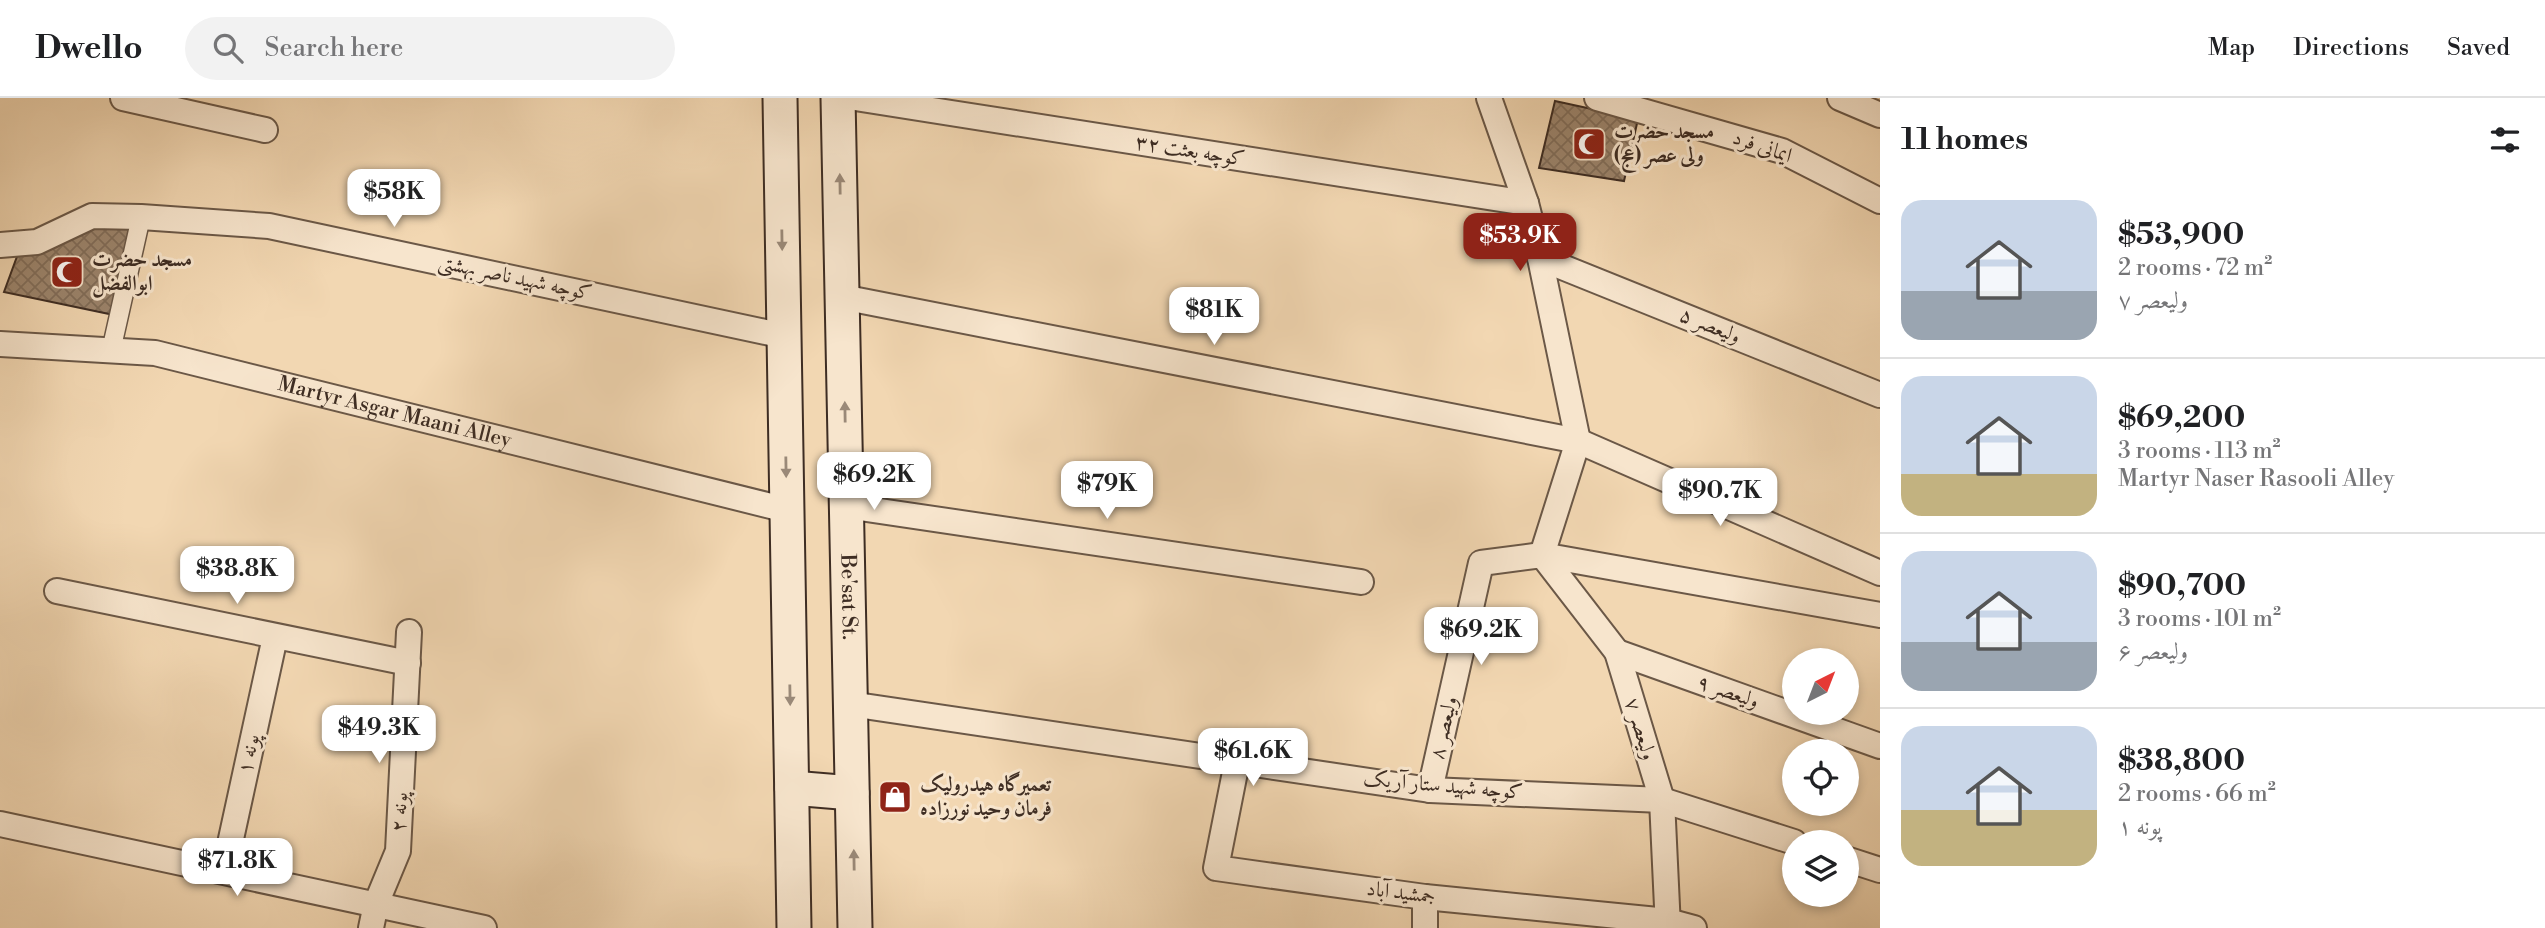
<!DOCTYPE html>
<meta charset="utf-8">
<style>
:root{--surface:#fff;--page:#f2f2f2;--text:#202124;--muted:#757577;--line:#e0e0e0;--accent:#8f2418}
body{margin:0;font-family:"Libre Bodoni",Amiri,serif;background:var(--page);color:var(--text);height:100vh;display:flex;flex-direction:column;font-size:26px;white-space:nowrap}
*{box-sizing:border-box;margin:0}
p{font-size:23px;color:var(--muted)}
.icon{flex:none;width:38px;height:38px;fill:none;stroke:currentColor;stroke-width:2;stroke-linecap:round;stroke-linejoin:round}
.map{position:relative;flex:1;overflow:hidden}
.details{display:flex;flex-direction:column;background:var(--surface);width:665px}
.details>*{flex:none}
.needle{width:46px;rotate:42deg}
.tools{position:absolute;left:1782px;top:550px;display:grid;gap:14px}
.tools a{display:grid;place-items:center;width:77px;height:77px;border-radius:50%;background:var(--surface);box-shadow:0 4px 10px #0003;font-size:35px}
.price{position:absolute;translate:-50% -60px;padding:0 16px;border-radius:14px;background:#fff;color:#222;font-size:23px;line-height:46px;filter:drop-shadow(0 2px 4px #0008)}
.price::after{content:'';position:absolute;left:50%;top:42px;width:21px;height:16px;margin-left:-10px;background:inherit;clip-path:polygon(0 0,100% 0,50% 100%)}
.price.active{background:var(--accent);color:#fff}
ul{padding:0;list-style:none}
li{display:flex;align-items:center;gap:21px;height:175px;padding:0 21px}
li+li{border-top:2px solid var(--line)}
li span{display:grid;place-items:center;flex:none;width:196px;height:140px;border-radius:21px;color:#555}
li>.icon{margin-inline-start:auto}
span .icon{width:84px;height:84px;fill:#fffc;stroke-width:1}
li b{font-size:30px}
h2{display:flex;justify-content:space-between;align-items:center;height:84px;padding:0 21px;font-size:30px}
header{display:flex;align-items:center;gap:42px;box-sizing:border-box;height:98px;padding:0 35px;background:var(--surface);border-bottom:2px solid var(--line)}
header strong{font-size:33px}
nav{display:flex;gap:38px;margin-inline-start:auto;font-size:24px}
.search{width:490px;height:63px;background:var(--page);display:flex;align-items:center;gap:18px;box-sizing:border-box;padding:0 24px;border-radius:38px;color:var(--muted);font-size:26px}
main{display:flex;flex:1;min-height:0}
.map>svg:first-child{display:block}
.building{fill:url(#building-cross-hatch);stroke:#3e2d23;stroke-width:2}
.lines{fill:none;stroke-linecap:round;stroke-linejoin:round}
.pedestrian-casing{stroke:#6b5847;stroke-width:21}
.minor-casing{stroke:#6b5847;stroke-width:28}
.secondary-casing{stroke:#3e2d23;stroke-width:37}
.pedestrian{stroke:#f7e5cd;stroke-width:18}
.minor{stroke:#f7e5cd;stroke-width:24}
.secondary{stroke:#f7e5cd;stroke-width:33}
.oneway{fill:#9a8978}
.labels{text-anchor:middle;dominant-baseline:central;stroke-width:6;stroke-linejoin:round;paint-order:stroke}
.poi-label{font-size:21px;font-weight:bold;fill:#3e2d23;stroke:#f7e5cd;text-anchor:start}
.street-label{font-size:21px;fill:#3e2d23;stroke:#f7e5cd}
</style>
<header>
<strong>Dwello</strong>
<div class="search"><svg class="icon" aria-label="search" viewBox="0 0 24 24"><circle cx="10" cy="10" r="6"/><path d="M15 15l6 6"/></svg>Search here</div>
<nav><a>Map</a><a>Directions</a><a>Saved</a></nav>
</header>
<main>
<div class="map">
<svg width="1880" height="830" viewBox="0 0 1880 830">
<defs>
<pattern id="building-cross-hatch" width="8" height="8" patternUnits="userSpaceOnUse" patternTransform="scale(1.75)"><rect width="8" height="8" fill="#9c856d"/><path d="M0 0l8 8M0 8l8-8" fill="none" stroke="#816d59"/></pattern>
</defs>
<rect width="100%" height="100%" fill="#f2d7b2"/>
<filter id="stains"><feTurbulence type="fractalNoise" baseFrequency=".00286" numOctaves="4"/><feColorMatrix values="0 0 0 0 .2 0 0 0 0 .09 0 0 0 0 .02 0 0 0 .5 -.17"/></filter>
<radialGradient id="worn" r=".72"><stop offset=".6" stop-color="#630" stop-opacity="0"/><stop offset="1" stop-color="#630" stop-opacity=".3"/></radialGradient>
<path class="building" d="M 1555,3 L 1638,21 L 1624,83 L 1539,70 Z
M 93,128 L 132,128 L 114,217 L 4,194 L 19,153 Z"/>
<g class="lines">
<defs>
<path id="pedestrian" d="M 111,253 L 141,119"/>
<g id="minor">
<path d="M 123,0 L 265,32"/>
<path d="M 855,0 L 1526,105"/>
<path d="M 1489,0 L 1526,105 L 1540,160 L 1578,343 L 1542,457 L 1880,517"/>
<path d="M 1597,0 L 1782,53 L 1880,103"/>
<path d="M 1840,0 L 1880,17"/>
<path d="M 0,147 L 37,144 L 92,118 L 141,119 L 269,128 L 784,238"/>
<path d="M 1540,160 L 1880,297"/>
<path d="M 842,199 L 1578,343 L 1880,475"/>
<path id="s1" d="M 0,246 L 155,255 L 787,412"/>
<path d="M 846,408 L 1361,484"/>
<path d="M 57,493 L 408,565"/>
<path d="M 1617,554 L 1880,648"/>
<path d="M 850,606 L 1430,692 L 1662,702 L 1794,744"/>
<path d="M 1237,664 L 1216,770 L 1425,799 L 1668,823 L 1694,830"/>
<path d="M 1430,692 L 1481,465 L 1542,457 L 1617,554 L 1662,702 L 1668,830"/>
<path d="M 0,726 L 484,830"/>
<path d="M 1846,761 L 1880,772"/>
<path d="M 224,773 L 275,539"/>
<path d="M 371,830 L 376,806 L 398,753 L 409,534"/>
<path d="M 1425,830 L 1425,799"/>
</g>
<g id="secondary">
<path d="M 780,0 L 794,830"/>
<path id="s2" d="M 838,0 L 855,830"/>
<path d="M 792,690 L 852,695"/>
</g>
</defs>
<use href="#pedestrian" class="pedestrian-casing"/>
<use href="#minor" class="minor-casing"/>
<use href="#secondary" class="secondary-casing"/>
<use href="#pedestrian" class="pedestrian"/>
<use href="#minor" class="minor"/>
<use href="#secondary" class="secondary"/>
</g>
<defs><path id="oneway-solid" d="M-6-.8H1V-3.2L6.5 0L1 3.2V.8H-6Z" transform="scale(1.75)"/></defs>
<g class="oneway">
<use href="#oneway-solid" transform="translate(840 86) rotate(-91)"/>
<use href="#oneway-solid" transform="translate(782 142) rotate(89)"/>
<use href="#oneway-solid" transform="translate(845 314) rotate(-91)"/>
<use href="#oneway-solid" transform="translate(786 369) rotate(89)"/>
<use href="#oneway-solid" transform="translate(790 597) rotate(89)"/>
<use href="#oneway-solid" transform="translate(854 762) rotate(-91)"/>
</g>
<defs>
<symbol id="mosque-square" viewBox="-11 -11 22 22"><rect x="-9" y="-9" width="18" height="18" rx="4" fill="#8f2418" stroke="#f7e5cd"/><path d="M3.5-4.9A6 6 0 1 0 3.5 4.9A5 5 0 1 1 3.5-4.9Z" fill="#fff"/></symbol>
<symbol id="shop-square" viewBox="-11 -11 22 22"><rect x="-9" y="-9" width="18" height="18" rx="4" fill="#8f2418" stroke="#f7e5cd"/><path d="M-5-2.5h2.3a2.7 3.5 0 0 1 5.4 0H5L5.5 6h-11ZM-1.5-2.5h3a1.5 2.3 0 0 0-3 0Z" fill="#fff"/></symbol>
</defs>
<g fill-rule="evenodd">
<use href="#mosque-square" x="1570" y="27" width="38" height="38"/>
<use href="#mosque-square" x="48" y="155" width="38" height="38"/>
<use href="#shop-square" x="876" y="680" width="38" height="38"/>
</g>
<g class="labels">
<g class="poi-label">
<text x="1614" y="34">مسجد حضرت<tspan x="1614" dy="24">ولی عصر (عج)</tspan></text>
<text x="92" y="162">مسجد حضرت<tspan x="92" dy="24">ابوالفضل</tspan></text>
<text x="920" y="687">تعمیرگاه هیدرولیک<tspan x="920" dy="24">فرمان وحید نورزاده</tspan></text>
</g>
<g class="street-label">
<text transform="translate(1762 49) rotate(19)">ایمانی فرد</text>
<text transform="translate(1190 53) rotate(9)">کوچه بعثت ۳۲</text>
<text transform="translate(515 180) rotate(12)">کوچه شهید ناصر بهشتی</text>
<text transform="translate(1710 228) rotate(22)">ولیعصر ۵</text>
<text stroke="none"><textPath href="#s1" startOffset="402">Martyr Asgar Maani Alley</textPath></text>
<text stroke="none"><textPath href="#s2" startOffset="499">Be'sat St.</textPath></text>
<text transform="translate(1728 594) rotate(19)">ولیعصر ۹</text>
<text transform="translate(1444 630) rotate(-77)">ولیعصر ۸</text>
<text transform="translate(1640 631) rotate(73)">ولیعصر ۷</text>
<text transform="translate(249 656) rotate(-78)">پونه ۱</text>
<text transform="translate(1443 688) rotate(5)">کوچه شهید ستار آریک</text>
<text transform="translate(400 714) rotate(-87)">پونه ۲</text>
<text transform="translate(1401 795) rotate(7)">جمشید آباد</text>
</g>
</g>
<rect width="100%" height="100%" filter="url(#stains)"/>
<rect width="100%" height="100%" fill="url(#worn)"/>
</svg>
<div class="tools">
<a><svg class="needle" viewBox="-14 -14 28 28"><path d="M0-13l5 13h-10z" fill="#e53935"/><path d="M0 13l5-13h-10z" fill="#757577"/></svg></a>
<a><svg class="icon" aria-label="locate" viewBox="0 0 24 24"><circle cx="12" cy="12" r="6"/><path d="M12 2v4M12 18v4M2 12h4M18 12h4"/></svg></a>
<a><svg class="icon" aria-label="layers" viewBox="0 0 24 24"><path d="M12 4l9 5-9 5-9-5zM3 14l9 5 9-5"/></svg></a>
</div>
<b class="price" style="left:394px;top:131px">$58K</b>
<b class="price active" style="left:1520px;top:175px">$53.9K</b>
<b class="price" style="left:1214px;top:249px">$81K</b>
<b class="price" style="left:874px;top:414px">$69.2K</b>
<b class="price" style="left:1107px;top:423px">$79K</b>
<b class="price" style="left:1720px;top:430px">$90.7K</b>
<b class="price" style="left:237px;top:508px">$38.8K</b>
<b class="price" style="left:1481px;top:569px">$69.2K</b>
<b class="price" style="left:379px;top:667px">$49.3K</b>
<b class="price" style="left:1253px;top:690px">$61.6K</b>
<b class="price" style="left:237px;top:800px">$71.8K</b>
</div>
<section class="details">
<h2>11 homes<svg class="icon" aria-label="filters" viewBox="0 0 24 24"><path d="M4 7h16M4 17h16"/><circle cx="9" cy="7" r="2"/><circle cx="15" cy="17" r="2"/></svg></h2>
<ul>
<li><span style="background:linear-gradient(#c9d6e8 65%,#9aa5b1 0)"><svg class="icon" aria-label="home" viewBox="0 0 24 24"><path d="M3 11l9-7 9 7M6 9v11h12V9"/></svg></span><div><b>$53,900</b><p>2 rooms · 72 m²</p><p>ولیعصر ۷</p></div></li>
<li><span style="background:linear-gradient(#c9d6e8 70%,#c2b280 0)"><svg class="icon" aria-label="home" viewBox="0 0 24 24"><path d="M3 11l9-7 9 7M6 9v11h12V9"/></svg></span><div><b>$69,200</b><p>3 rooms · 113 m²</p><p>Martyr Naser Rasooli Alley</p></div></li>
<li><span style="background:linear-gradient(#c9d6e8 65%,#9aa5b1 0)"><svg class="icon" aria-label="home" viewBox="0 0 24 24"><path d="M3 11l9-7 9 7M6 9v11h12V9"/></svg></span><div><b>$90,700</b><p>3 rooms · 101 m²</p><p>ولیعصر ۶</p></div></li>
<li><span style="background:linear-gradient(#c9d6e8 60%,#c2b280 0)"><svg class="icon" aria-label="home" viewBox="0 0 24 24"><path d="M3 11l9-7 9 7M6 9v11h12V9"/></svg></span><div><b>$38,800</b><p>2 rooms · 66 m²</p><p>پونه ۱</p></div></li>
</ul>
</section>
</main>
